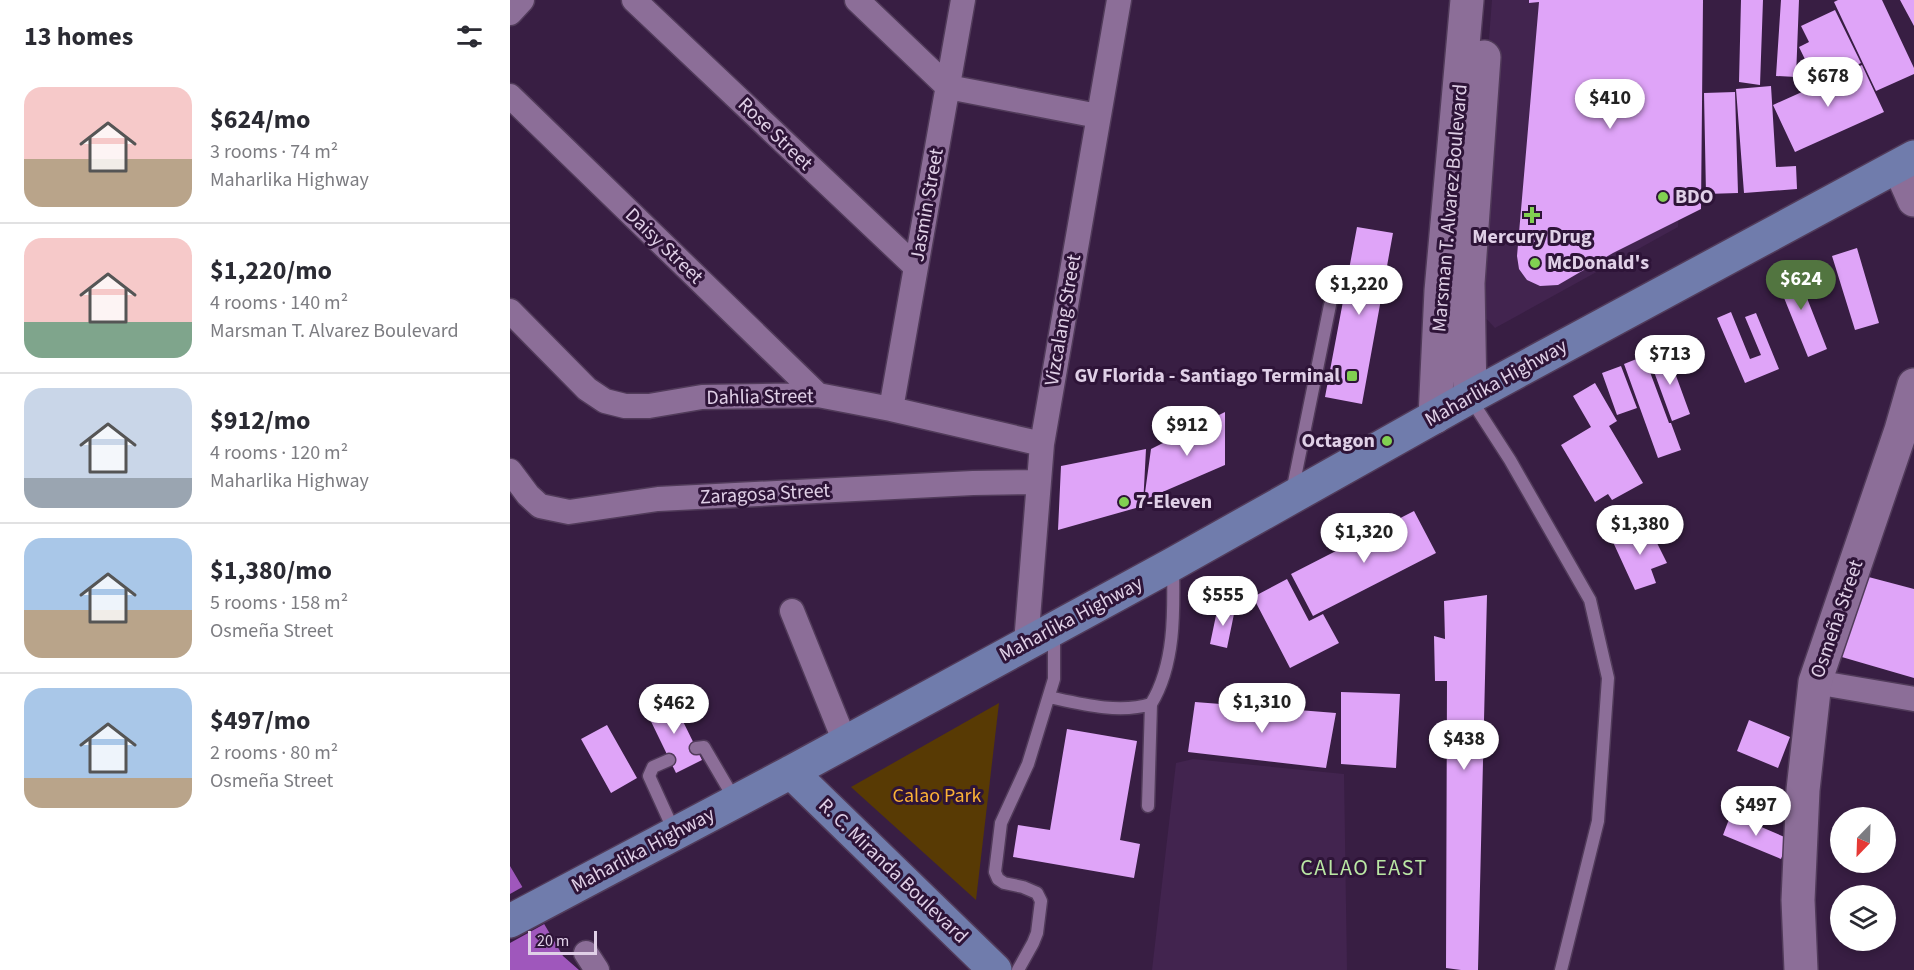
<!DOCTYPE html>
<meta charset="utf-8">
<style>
:root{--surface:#fff;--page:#f7f7f7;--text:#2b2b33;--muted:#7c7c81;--line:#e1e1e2;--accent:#527540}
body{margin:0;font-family:"Source Sans 3",sans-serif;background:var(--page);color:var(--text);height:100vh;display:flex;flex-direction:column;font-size:22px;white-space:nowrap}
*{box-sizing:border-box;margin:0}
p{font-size:20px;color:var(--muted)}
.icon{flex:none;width:33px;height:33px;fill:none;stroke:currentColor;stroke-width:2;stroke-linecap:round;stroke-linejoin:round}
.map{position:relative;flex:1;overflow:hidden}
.details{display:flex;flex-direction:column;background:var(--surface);width:510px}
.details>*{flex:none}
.needle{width:39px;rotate:203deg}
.tools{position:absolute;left:1320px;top:807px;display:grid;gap:12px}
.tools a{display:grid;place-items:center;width:66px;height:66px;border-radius:50%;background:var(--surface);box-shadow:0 3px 9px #0003;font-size:30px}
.scale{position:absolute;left:18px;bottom:15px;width:69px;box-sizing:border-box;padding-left:6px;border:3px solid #e0d0e7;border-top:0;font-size:16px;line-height:21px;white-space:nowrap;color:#e0d0e7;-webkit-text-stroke:4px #2e1438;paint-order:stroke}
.price{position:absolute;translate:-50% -51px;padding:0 14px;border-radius:21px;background:#fff;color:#222;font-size:20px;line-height:39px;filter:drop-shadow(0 2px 3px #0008)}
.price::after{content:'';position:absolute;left:50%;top:36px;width:18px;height:14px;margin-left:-9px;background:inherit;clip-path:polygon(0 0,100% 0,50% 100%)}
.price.current{background:var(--accent);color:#fff}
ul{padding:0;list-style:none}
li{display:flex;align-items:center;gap:18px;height:150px;padding:0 24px}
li+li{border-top:2px solid var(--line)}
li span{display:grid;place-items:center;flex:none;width:168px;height:120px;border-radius:18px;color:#555}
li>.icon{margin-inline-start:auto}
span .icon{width:72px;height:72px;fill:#fffc;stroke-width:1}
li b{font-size:26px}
h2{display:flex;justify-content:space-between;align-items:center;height:72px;padding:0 24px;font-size:26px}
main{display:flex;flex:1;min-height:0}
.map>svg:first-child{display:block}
.built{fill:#42244f}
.green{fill:#583a04}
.water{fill:#9f57bc}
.pier{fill:#381e43}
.building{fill:#dfa4f8}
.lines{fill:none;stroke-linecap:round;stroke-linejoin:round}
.lane-casing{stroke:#513b5a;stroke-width:15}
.street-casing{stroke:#513b5a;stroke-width:27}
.secondary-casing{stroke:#513b5a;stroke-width:36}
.primary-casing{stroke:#513b5a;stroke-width:36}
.lane{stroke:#8c6e98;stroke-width:12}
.street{stroke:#8c6e98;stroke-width:24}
.secondary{stroke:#8c6e98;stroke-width:33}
.primary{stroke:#707cac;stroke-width:33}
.poi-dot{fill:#81d051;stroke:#2e1438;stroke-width:2}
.labels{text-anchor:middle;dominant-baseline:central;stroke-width:6;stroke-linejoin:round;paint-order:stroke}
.street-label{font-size:20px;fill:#e0d0e7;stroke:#2e1438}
.poi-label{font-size:20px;font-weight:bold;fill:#e0d0e7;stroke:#2e1438;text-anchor:start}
.park-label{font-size:20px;fill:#fcb236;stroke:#2e1438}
.quarter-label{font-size:22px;letter-spacing:1.5px;fill:#bae6a4;stroke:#2e1438}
</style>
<main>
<section class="details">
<h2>13 homes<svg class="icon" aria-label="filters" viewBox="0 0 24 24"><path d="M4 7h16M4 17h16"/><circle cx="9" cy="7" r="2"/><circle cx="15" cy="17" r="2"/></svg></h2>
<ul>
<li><span style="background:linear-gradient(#f6c9c9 60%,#b9a48a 0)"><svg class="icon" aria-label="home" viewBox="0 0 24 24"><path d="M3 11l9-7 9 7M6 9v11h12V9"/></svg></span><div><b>$624/mo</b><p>3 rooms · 74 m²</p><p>Maharlika Highway</p></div></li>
<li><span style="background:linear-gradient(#f6c9c9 70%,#7fa58c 0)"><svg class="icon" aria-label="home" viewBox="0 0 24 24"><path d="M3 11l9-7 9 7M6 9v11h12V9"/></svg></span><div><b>$1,220/mo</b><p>4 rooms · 140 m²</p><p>Marsman T. Alvarez Boulevard</p></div></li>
<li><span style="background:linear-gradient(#c9d6e8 75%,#9aa5b1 0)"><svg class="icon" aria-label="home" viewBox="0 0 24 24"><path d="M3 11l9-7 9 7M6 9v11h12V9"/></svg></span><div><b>$912/mo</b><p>4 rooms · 120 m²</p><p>Maharlika Highway</p></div></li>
<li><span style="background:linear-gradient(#a9c7e8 60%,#b9a48a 0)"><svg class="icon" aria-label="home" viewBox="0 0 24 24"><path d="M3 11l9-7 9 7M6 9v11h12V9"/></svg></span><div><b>$1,380/mo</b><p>5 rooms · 158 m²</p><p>Osmeña Street</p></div></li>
<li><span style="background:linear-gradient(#a9c7e8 75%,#b9a48a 0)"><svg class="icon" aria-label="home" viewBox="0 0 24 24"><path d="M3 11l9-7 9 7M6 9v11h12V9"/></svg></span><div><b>$497/mo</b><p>2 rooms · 80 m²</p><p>Osmeña Street</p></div></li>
</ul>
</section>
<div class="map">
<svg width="1404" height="970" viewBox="0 0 1404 970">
<rect width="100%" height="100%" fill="#381e43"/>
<path class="built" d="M 982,0 L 1176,0 L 1168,227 L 985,328 L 969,311 L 961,269 Z
M 683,759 L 834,774 L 837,970 L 642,970 L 666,763 Z"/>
<path class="green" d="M 489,703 L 466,900 L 341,787 Z"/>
<path class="water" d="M 0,866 L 53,956 L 69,970 L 0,970 Z"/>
<path class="pier" d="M 16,885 L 38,922 L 0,943 L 0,894 Z"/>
<path class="building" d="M 1019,0 L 1193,0 L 1191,209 L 1103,253 L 1048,285 L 1030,286 L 1017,280 L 1009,269 L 1007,256 L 1029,2 L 1019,3 Z
M 1231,0 L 1253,0 L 1250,85 L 1229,82 Z
M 1271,0 L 1289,0 L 1286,77 L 1266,76 Z
M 1328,0 L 1372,0 L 1404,68 L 1404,74 L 1366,91 L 1324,2 Z
M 1390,0 L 1404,0 L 1404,26 Z
M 1325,10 L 1351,63 L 1307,84 L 1289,47 L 1299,42 L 1291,26 Z
M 1352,65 L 1374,112 L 1285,152 L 1263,105 Z
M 1261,86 L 1266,167 L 1286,166 L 1287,189 L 1234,193 L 1226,89 Z
M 1225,92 L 1228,193 L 1196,194 L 1194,93 Z
M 847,227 L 883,233 L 852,404 L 815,397 Z
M 1347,248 L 1369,323 L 1345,330 L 1322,256 Z
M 1284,265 L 1317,349 L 1298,357 L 1264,273 Z
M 1221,312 L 1240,359 L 1251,355 L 1235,317 L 1246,313 L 1269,369 L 1235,383 L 1207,318 Z
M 1157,351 L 1180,414 L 1162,421 L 1139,358 Z
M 1134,356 L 1159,423 L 1161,423 L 1171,450 L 1148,458 L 1114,364 Z
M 1111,366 L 1127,408 L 1107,415 L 1092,373 Z
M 1085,383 L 1107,421 L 1099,426 L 1133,483 L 1102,500 L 1098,494 L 1085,502 L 1051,445 L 1081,427 L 1063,396 Z
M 715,412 L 715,465 L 634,500 L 641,449 Z
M 636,449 L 633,506 L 548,530 L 551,466 Z
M 904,511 L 926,553 L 803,616 L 781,574 Z
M 1137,523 L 1157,563 L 1141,569 L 1146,583 L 1125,590 L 1103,542 Z
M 1351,575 L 1404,589 L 1404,678 L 1318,653 Z
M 777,579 L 799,621 L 813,614 L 829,643 L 780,668 L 743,597 Z
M 977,595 L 968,970 L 951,970 L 936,968 L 937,681 L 925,681 L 924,636 L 935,639 L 934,601 Z
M 708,606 L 725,609 L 717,648 L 700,644 Z
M 831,692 L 890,694 L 886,768 L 831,764 Z
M 161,697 L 192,760 L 166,773 L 135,709 Z
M 685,702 L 826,713 L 816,768 L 678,752 Z
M 1239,720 L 1280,737 L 1268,768 L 1227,751 Z
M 97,725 L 127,778 L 101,793 L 71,739 Z
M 557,729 L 627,741 L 610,840 L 630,844 L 624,878 L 503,857 L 508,825 L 540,830 Z
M 1221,814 L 1279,839 L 1271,859 L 1213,835 Z"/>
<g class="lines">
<defs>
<path id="lane" d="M 960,398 L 1000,460 L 1080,600 L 1098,678 L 1088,821 L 1051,970
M 782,492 L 820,305
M 539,697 C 571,704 609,714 641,704 C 665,665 664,612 663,567
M 186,748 L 194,747 L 225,800
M 159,760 L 143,767 L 139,776 L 164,831
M 638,806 L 641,704
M 508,970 L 523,943 L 527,933 L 531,901 L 527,893 L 513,887 L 494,883 L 488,879 L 485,872 L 487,856 L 491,823 L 518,764 L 544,679 L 544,632"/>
<path id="street" d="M 124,0 L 406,267
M 347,0 L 438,87 L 588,116
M 0,13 L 12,0
M 0,96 L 308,395
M 0,311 L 77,389 L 95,401 L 115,406 L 139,406 L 192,397 L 308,395 L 381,409 L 532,444
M 381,409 L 453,0
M 0,471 L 18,495 L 30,506 L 59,512 L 148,499 L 463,483 L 528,482
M 282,611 L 335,742
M 516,643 L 532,444 L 609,0
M 1305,682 L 1404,699
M 76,953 L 87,970"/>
<path id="secondary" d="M 1389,166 L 1404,200
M 960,397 L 958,283 L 974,57
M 925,417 L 931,291 L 957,0
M 1291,970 L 1288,900 L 1293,790 L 1305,682 L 1391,430 L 1404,385"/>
<path id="primary" d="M 281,772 L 485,970
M 0,921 L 281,772 L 663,564 L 960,397 L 1404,157"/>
</defs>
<use href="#lane" class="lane-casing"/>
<use href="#street" class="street-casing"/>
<use href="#secondary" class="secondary-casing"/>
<use href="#primary" class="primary-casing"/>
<use href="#lane" class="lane"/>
<use href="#street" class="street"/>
<use href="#secondary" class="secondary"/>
<use href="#primary" class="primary"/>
</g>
<g class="poi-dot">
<circle cx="1153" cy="197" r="6"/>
<path d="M1019 206h6v6h6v6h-6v6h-6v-6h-6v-6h6z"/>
<circle cx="1025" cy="263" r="6"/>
<rect x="836" y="370" width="12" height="12" rx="3"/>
<circle cx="877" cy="441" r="6"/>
<circle cx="614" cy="502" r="6"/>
</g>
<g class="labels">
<g class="street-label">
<text transform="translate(265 134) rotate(44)">Rose Street</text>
<text transform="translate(417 205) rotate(-80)">Jasmin Street</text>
<text transform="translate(940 208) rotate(-85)">Marsman T. Alvarez Boulevard</text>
<text transform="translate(154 246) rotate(44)">Daisy Street</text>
<text transform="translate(553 320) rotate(-80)">Vizcalang Street</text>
<text transform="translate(986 383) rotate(-29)">Maharlika Highway</text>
<text transform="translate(250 397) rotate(-1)">Dahlia Street</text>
<text transform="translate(255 494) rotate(-3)">Zaragosa Street</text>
<text transform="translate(561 619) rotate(-28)">Maharlika Highway</text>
<text transform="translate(1327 619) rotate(-71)">Osmeña Street</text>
<text transform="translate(133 850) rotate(-28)">Maharlika Highway</text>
<text transform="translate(383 871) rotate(44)">R. C. Miranda Boulevard</text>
</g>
<g class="poi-label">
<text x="1165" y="197">BDO</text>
<text x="1022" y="237" text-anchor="middle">Mercury Drug</text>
<text x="1037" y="263">McDonald's</text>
<text x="830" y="376" text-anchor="end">GV Florida - Santiago Terminal</text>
<text x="865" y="441" text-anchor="end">Octagon</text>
<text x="626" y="502">7-Eleven</text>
</g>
<g class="park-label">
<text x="427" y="796">Calao Park</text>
</g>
<g class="quarter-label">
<text x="854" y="868">CALAO EAST</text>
</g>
</g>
</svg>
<div class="tools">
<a><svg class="needle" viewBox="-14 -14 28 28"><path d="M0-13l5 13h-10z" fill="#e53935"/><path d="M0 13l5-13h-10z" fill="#7c7c81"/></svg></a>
<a><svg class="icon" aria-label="layers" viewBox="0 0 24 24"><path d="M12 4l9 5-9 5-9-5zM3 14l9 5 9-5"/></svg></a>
</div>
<div class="scale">20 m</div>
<b class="price" style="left:1318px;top:108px">$678</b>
<b class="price" style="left:1100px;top:130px">$410</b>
<b class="price current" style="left:1291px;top:311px">$624</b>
<b class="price" style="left:849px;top:316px">$1,220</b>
<b class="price" style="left:1160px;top:386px">$713</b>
<b class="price" style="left:677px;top:457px">$912</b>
<b class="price" style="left:1130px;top:556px">$1,380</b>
<b class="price" style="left:854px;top:564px">$1,320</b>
<b class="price" style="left:713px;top:627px">$555</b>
<b class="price" style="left:752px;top:734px">$1,310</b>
<b class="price" style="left:164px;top:735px">$462</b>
<b class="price" style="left:954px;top:771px">$438</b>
<b class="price" style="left:1246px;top:837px">$497</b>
</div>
</main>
